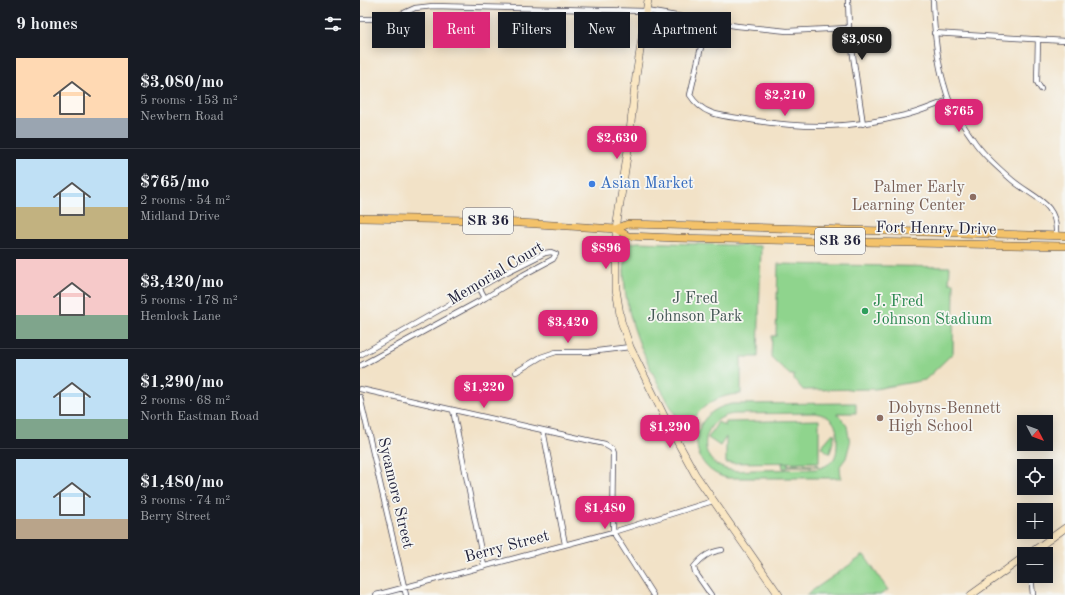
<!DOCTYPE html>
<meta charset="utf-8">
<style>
:root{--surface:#171b24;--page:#242831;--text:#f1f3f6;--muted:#9ea1a6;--line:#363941;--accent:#db2777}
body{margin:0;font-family:"Old Standard TT",serif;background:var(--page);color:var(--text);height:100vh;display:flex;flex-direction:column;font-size:15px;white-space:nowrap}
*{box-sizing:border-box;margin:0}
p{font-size:13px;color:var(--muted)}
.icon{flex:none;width:22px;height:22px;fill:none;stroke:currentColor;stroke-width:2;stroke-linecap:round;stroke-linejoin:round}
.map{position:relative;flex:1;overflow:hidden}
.details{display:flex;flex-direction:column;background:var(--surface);width:360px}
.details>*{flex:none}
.top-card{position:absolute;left:12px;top:12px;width:380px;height:36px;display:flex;gap:8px}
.needle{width:26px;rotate:131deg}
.fabs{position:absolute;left:657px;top:415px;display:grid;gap:8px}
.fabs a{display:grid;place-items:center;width:36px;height:36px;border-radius:0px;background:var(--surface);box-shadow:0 2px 10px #0003;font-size:20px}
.price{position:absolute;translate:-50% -34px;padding:0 9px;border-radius:8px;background:var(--accent);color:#fff;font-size:13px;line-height:26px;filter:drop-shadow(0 1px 2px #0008)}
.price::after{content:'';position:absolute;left:50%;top:24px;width:12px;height:9px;margin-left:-6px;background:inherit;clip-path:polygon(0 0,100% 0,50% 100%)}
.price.selected{background:#222;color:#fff}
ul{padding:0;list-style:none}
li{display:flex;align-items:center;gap:12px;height:100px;padding:0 16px}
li+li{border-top:1px solid var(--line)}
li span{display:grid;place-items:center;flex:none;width:112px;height:80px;border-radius:0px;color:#555}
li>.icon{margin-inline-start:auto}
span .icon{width:48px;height:48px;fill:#fffc;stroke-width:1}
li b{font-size:17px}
h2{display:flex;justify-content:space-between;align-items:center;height:48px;padding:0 16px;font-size:17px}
.chip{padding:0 14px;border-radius:0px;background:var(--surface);box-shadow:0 2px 10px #0003;font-size:14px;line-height:36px}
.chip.selected{background:var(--accent);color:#fff}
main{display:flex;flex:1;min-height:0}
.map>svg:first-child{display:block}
.green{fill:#8fd48d;stroke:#587b64;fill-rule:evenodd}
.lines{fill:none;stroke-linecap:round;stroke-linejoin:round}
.street-casing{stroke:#413f50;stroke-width:6}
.secondary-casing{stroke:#413f50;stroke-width:8}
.primary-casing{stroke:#413f50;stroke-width:8}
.street{stroke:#fff;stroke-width:4.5}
.secondary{stroke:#fae7c3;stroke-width:7}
.primary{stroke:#f3c26a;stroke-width:7}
.shop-dot{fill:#3f7fe0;stroke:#f6f6f2;stroke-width:1.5}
.education-dot{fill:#8d6e63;stroke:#f6f6f2;stroke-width:1.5}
.leisure-dot{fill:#2e9e5b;stroke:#f6f6f2;stroke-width:1.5}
.labels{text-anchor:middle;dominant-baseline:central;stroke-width:3.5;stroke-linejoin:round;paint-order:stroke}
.shield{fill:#f6f6f2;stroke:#626272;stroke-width:1}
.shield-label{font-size:15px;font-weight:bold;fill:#22223b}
.shop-label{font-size:16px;fill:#366cbe;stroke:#f6f6f2;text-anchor:start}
.education-label{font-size:16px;fill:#785e54;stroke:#f6f6f2;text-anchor:end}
.street-label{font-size:16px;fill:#22223b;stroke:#f6f6f2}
.park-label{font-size:16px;fill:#435754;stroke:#f6f6f2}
.leisure-label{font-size:16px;fill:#27864d;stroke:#f6f6f2;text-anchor:start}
</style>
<main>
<section class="details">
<h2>9 homes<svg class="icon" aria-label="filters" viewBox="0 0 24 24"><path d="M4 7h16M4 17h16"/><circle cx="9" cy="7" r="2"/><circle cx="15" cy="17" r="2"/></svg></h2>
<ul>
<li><span style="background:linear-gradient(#ffd9b3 75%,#9aa5b1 0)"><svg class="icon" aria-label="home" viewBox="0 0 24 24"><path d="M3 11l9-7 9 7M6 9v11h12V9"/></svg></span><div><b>$3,080/mo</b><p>5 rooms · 153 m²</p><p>Newbern Road</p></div></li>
<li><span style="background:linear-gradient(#bfe0f5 60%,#c2b280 0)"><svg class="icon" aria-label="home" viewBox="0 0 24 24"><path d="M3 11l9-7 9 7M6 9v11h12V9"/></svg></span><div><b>$765/mo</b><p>2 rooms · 54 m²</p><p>Midland Drive</p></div></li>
<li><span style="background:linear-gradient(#f6c9c9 70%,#7fa58c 0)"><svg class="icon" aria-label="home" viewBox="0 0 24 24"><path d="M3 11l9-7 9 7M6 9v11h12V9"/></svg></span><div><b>$3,420/mo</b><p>5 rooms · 178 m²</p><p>Hemlock Lane</p></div></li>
<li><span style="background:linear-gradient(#bfe0f5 75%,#7fa58c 0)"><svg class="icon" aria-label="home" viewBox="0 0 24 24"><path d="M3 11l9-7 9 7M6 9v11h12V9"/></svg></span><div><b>$1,290/mo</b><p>2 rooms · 68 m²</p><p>North Eastman Road</p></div></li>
<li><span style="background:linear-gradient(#bfe0f5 75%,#b9a48a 0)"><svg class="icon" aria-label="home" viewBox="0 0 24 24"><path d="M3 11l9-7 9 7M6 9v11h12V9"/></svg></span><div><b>$1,480/mo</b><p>3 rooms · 74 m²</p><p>Berry Street</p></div></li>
</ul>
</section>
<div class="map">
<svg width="705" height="595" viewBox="0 0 705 595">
<rect width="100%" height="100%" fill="#f6f6f2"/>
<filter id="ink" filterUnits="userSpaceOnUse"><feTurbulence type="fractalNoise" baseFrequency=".025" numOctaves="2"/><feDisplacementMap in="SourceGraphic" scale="8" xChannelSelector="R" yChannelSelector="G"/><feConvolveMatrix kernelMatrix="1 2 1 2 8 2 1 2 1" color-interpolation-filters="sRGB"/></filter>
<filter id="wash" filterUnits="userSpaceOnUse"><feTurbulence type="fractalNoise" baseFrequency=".012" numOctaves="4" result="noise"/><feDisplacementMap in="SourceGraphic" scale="16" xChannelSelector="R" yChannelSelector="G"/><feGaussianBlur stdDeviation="0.9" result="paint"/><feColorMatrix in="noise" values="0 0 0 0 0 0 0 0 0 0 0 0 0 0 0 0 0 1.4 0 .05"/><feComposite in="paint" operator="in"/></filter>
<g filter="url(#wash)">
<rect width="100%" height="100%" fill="#f2e2c7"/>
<path class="green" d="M 277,242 L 401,246 L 398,357 L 381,357 L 381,394 C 355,394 326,413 330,441 C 301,388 264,333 264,270 C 265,261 264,252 269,244 Z
M 418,264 L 590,267 L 589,283 L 594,283 L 593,353 L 565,380 L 515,389 L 443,390 L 434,379 L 434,375 L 430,375 L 411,357 L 412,336 L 416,336 Z
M 496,403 L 496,413 L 477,413 L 487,426 L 490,443 L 486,458 L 480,466 L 481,478 L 367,478 C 324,467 328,410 373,404 ZM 455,413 C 473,416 478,425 477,442 C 477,448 477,455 473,460 C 469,465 462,468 456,469 C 436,469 417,470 397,470 C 387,470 376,472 366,469 C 334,460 342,417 374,414 Z
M 459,420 L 459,462 L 366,463 L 366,437 L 360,446 L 348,438 L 358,422 L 365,426 L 366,422 Z
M 473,433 L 475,434 L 470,453 L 469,453 L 461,447 Z
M 422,463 L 428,463 L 428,465 L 459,465 L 459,466 L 428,466 L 428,468 L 423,468 Z
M 504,555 L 528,590 L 520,595 L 446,595 Z"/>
</g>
<g filter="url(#ink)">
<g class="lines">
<defs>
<path id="street" d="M 488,0 L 489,28 L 503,124
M 573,0 C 574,28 576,57 584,84 C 586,90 587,96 590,102 C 596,114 604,127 612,138 C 622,154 638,168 652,180 C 673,198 698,202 696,235
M 0,19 L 25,19 L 35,17 L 55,8 L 73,6 L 286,11 L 377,26 L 427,31 L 489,28
M 347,21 L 330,95 C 343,116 363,116 385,119 C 442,129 490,129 546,115 C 560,112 575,105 589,100
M 574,33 L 705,41
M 678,39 L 677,82 L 681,89
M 119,287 L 125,298
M 0,355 L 143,274 L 185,253 L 191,252 L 196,254 L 193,259 L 163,275 L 125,298 L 0,366
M 156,372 L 181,357 L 196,352 L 229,352 L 270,347
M 0,389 L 245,444 L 252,448 L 254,453 L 253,532 L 293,595
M 0,397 L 46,595
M 93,410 L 124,566
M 183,430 L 205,544
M 671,576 L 673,595
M 16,595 L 253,532 L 353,501
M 351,595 L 335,572 L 334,567 C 342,557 349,552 362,550"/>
<path id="secondary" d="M 288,0 L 276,76 L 268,150 L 256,229 L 256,289 L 261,321 L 270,347 L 310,428 L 335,474 L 419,595
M 669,554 L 705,528
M 611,595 L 664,557"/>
<path id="primary" d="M 0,218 L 111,220 L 177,224 L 256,229 L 268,236 L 316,238 L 705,246
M 256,229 L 268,224 L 705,236"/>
</defs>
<use href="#street" class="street-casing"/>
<use href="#secondary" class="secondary-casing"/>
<use href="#primary" class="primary-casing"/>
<use href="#street" class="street"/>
<use href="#secondary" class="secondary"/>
<use href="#primary" class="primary"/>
</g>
</g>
<circle class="shop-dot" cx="232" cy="184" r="4"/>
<g class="education-dot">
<circle cx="613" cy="197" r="4"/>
<circle cx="520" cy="418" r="4"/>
</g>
<circle class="leisure-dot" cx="505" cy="311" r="4"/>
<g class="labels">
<g class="shield">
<rect x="103" y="208" width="50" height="26" rx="3"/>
<rect x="455" y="228" width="50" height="26" rx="3"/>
</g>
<g class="shield-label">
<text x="128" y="221">SR 36</text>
<text x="480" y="241">SR 36</text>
</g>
<g class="shop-label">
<text x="240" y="184">Asian Market</text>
</g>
<g class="education-label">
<text x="605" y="188">Palmer Early<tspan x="605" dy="18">Learning Center</tspan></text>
<text x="528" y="409" text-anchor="start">Dobyns-Bennett<tspan x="528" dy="18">High School</tspan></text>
</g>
<g class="street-label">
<text transform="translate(576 229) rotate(1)">Fort Henry Drive</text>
<text transform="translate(136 274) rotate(-31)">Memorial Court</text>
<text transform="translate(35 493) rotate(77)">Sycamore Street</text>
<text transform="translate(147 547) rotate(-15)">Berry Street</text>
</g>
<g class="park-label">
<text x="335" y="299">J Fred<tspan x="335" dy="18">Johnson Park</tspan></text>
</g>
<g class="leisure-label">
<text x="513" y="302">J. Fred<tspan x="513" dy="18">Johnson Stadium</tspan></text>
</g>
</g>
</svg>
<div class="fabs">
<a><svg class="needle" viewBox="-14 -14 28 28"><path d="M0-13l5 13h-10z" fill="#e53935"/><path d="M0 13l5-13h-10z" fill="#9ea1a6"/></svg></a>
<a><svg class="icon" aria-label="locate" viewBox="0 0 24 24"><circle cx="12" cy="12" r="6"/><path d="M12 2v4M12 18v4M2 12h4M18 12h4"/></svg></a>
<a>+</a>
<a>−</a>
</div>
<b class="price selected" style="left:502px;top:61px">$3,080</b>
<b class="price" style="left:425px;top:117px">$2,210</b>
<b class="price" style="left:599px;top:133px">$765</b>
<b class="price" style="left:257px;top:160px">$2,630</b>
<b class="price" style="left:246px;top:270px">$896</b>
<b class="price" style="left:208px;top:344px">$3,420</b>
<b class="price" style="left:124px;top:409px">$1,220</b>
<b class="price" style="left:310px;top:449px">$1,290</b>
<b class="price" style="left:245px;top:530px">$1,480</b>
<div class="top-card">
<a class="chip">Buy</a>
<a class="chip selected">Rent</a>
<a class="chip">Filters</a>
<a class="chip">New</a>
<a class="chip">Apartment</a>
</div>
</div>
</main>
